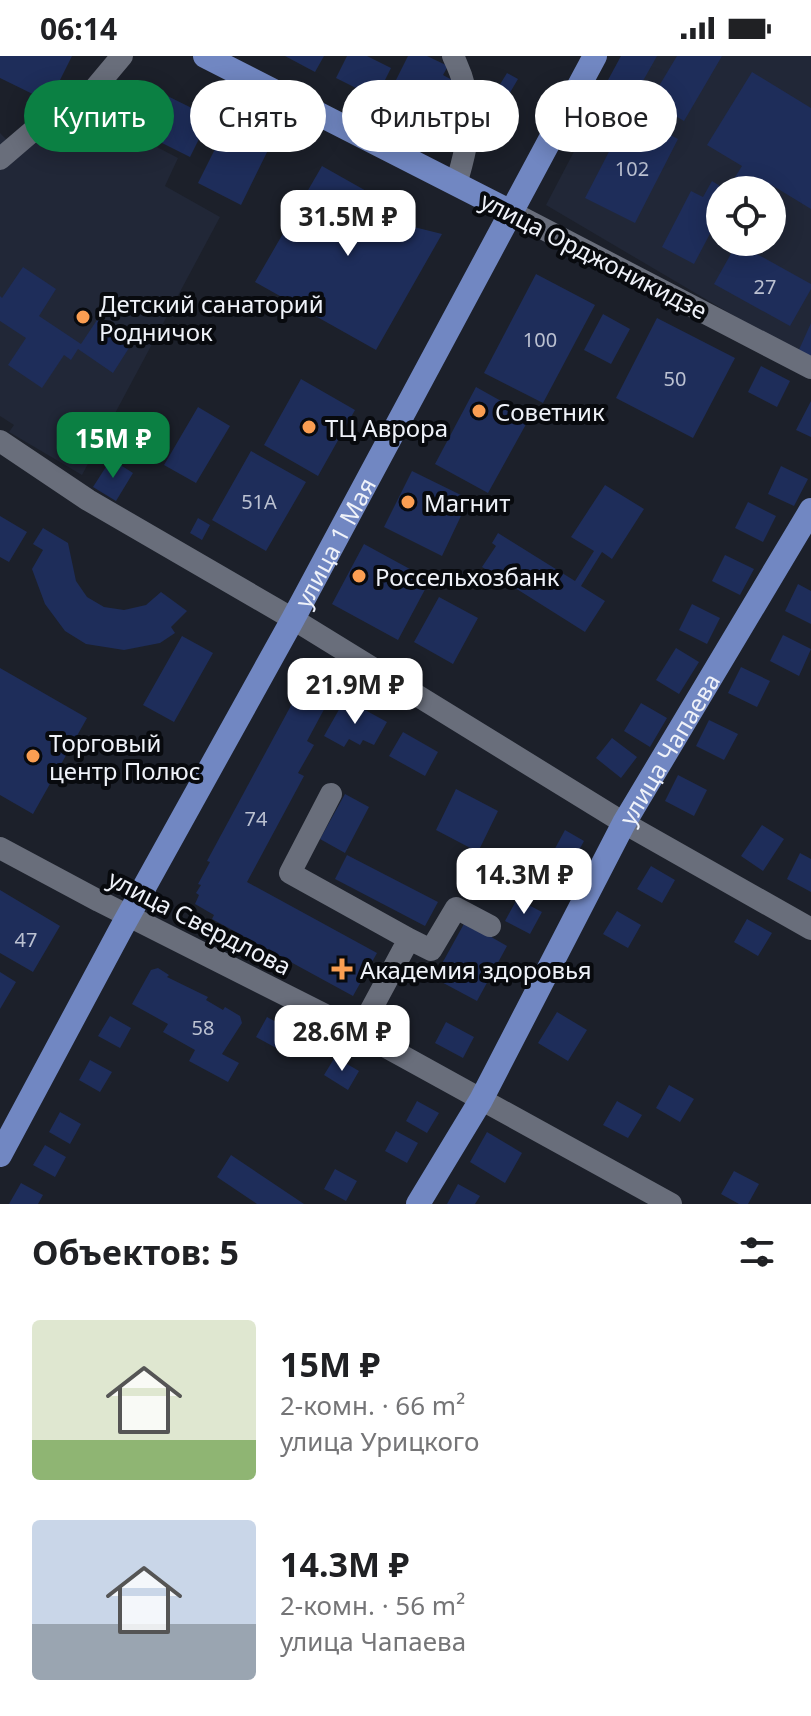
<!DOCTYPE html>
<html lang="ru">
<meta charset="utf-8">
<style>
:root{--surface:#fff;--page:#f6f6f6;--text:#202124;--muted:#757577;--accent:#0b8043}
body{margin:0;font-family:"Noto Sans",sans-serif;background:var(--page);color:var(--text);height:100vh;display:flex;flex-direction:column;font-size:30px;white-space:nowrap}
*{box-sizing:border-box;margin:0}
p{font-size:26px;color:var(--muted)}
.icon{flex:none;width:44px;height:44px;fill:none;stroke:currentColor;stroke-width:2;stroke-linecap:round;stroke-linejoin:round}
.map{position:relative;height:1148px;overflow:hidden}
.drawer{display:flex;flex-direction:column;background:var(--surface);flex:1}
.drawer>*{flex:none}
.banner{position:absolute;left:24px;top:24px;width:764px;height:72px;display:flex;gap:16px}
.tools{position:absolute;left:706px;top:120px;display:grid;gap:16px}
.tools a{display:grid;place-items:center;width:80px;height:80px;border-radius:50%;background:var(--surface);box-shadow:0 4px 20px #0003;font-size:40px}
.price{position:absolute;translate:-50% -68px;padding:0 18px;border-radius:16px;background:#fff;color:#222;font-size:26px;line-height:52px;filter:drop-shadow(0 2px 4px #0008)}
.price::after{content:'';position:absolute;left:50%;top:48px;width:24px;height:18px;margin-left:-12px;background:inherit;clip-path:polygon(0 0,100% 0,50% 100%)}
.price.on{background:var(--accent);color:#fff}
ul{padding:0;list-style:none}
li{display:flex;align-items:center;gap:24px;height:200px;padding:0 32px}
li span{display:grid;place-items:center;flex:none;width:224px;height:160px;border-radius:8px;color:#555}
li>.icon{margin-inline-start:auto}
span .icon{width:96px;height:96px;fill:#fffc;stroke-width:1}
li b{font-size:34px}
h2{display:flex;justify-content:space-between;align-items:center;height:96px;padding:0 32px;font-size:34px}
.tag{padding:0 28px;border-radius:36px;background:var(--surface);box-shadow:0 4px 20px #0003;font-size:28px;line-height:72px}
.tag.on{background:var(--accent);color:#fff}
.status{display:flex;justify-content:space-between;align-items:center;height:56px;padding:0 40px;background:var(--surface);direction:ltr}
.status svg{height:22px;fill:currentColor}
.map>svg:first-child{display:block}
.built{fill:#212737;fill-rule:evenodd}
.building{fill:#1e2d5a}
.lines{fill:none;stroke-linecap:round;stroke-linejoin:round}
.minor{stroke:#696e7b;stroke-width:22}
.major{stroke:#7187c2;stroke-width:24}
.poi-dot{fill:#fb9e52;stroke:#080a0e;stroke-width:3}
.labels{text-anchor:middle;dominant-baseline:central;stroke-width:8;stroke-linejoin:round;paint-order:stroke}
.number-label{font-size:20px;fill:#bbc1d1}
.street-label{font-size:24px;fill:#eff2f9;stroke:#080a0e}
.poi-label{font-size:24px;fill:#eff2f9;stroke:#080a0e;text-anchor:start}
</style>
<div class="status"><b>06:14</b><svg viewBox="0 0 49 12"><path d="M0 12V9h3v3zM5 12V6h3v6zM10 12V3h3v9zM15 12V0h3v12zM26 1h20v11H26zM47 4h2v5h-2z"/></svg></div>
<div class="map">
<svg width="811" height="1148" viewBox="0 0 811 1148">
<rect width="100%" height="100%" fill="#1c202a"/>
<path class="built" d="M 624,0 L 811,0 L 811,299 L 775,284 L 546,149 ZM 720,134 L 772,134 L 772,186 L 720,186 Z
M 112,38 L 132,78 L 178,102 L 165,130 L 220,161 L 82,419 L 9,376 L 14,369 L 0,360 L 0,77 L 12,89 L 57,81 Z"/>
<path class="building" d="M 0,0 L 72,0 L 49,46 L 0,22 Z
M 285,0 L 324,0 L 315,16 Z
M 347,0 L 367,0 L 391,12 L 376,42 L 336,22 Z
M 408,0 L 427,0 L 448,10 L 443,19 L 452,24 L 446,70 L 388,40 Z
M 621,0 L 657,0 L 635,39 L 608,24 Z
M 677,0 L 722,0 L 684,65 L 650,45 Z
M 752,16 L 811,52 L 811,153 L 770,128 L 766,134 L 727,134 L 742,110 L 707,89 Z
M 507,17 L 518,23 L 489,72 L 479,66 L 490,47 L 485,43 L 494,28 L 499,30 Z
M 135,24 L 210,61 L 190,101 L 116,64 Z
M 629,57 L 678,83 L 635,167 L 585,142 Z
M 229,65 L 272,86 L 241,149 L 198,127 Z
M 322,110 L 414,162 L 410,170 L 442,178 L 376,294 L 255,226 Z
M 712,125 L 720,130 L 710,150 L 720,156 L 720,175 L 713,172 L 694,208 L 662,191 L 691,135 L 703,141 Z
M 737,187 L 811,228 L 811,233 L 790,270 L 714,228 Z
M 23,211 L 56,233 L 39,260 L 81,288 L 99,261 L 134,284 L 113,317 L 78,293 L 71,304 L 64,299 L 42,332 L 8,309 L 26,282 L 0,265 L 0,240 L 2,242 Z
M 536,218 L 595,249 L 543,347 L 484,317 Z
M 603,258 L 630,273 L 611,308 L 584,294 Z
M 657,262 L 735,302 L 693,382 L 616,342 Z
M 811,267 L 811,302 L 798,296 Z
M 761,310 L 790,325 L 777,351 L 748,336 Z
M 301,323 L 355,354 L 318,420 L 264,389 Z
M 476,331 L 530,361 L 488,437 L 435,408 Z
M 811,345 L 811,381 L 796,374 Z
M 198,351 L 230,370 L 196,427 L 164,409 Z
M 251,395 L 306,426 L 266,495 L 212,464 Z
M 111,403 L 133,417 L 116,445 L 93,431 Z
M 781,410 L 808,423 L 794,450 L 768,438 Z
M 412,415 L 469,443 L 442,500 L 384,471 Z
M 605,429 L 644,453 L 612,503 L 602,496 L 581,530 L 605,545 L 585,576 L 482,511 L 496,490 L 492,487 L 498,477 L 575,525 L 594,495 L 571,481 Z
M 748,446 L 776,460 L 763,486 L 735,472 Z
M 0,460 L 27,476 L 9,506 L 0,501 Z
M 198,462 L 210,469 L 202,484 L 190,477 Z
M 43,472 L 68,487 L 76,525 L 87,541 L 104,551 L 124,554 L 146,549 L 161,536 L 187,555 L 171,571 L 175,577 L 160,587 L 124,594 L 86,588 L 65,575 L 45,548 L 32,513 L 43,494 L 33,488 Z
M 364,488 L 430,524 L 398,584 L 332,548 Z
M 725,499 L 754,513 L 740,539 L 712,525 Z
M 798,528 L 811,535 L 811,568 L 785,555 Z
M 439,541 L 478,562 L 453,608 L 414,586 Z
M 692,548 L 720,562 L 707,588 L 679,574 Z
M 783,579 L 811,593 L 799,620 L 770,605 Z
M 182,580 L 213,597 L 174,666 L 143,649 Z
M 676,592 L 699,606 L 679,638 L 656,624 Z
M 741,611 L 770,625 L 757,651 L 728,637 Z
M 0,612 L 87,662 L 33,758 L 0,739 Z
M 301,631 L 328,646 L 307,685 L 314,689 L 298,717 L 304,720 L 247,826 L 377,897 L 353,940 L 212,863 L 214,859 L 195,848 L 199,839 L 196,837 L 201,829 L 198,828 L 210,806 L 207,805 Z
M 345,643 L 387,666 L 374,689 L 363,684 L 360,689 L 349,683 L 344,691 L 324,680 Z
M 641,647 L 667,662 L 650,691 L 624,675 Z
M 709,664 L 738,678 L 724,704 L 696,690 Z
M 403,676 L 438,696 L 425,720 L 389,700 Z
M 612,682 L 637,701 L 621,722 L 596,702 Z
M 678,719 L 707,734 L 694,760 L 665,745 Z
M 456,733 L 498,755 L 478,796 L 436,774 Z
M 345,738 L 369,751 L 345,797 L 320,783 Z
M 762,769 L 784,783 L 763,815 L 741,800 Z
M 565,774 L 584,785 L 571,809 L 552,798 Z
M 800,797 L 811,803 L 811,836 L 787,823 Z
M 347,799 L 438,846 L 425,870 L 335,823 Z
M 651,810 L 675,824 L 662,847 L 637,833 Z
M 0,834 L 60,870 L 33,916 L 0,897 Z
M 517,843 L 542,856 L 530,878 L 505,865 Z
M 617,855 L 641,869 L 628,892 L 603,878 Z
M 747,863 L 772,877 L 758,900 L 734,886 Z
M 465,866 L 507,890 L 477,945 L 434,922 Z
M 158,912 L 169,919 L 167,921 L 208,941 L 206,944 L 223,954 L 225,951 L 240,960 L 242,967 L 222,998 L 239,1007 L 228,1026 L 189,1005 L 195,994 L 163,976 L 168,968 L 132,948 L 151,914 Z
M 0,916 L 16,926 L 0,953 Z
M 557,956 L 587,974 L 568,1005 L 538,987 Z
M 110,960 L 131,972 L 120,992 L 98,980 Z
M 267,961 L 289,973 L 278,993 L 256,981 Z
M 446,966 L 474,981 L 463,1002 L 435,987 Z
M 335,1001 L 359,1015 L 348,1034 L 324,1019 Z
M 90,1004 L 112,1016 L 100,1036 L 79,1024 Z
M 669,1029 L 694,1043 L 680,1066 L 656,1052 Z
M 417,1045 L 439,1057 L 427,1077 L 406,1065 Z
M 617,1045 L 642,1059 L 628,1082 L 603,1069 Z
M 60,1056 L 81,1068 L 70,1088 L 49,1076 Z
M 396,1075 L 418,1087 L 407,1107 L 385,1095 Z
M 487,1076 L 522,1097 L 505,1127 L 470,1106 Z
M 45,1089 L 66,1101 L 55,1121 L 33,1109 Z
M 231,1099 L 304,1148 L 257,1148 L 217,1121 Z
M 335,1113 L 357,1125 L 346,1145 L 324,1133 Z
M 734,1115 L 759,1128 L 748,1148 L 739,1148 L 721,1138 Z
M 21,1127 L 43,1139 L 38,1148 L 9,1148 Z
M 458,1128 L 480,1140 L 475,1148 L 447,1148 Z"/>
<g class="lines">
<path class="minor" d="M 453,0 C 476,47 471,80 456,128
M 0,103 L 35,73 L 80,50 L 122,0
M 511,156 L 811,312
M 0,385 L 88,444 L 293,563 L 624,767 L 811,873
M 331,738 L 290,817 L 409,883 L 359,976
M 0,792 L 99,845 L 359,976 L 671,1148
M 409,883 L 431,894 L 456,852 L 490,870"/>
<g class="major">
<path d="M 205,0 L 511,156"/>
<path id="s1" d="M 0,1099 L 121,873 L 293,563 L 595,0"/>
<path id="s2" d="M 418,1148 L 481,1044 L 624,767 L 811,454"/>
</g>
</g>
<g class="poi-dot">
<circle cx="83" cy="261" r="8"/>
<circle cx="479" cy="355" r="8"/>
<circle cx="309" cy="371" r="8"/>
<circle cx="408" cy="446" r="8"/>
<circle cx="359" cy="520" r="8"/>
<circle cx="33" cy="700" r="8"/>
<path d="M338 901h8v8h8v8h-8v8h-8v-8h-8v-8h8z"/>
</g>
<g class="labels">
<g class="number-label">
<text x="632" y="112">102</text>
<text x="765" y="230">27</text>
<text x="540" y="283">100</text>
<text x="675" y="322">50</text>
<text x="259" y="445">51А</text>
<text x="256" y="762">74</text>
<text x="26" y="883">47</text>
<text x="203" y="971">58</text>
</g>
<g class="street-label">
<text transform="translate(594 199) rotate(27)">улица Орджоникидзе</text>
<text stroke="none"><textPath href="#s1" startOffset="698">улица 1 Мая</textPath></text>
<text stroke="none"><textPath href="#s2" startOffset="520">улица Чапаева</textPath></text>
<text transform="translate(200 866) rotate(27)">улица Свердлова</text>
</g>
<g class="poi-label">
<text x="99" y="247">Детский санаторий<tspan x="99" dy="28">Родничок</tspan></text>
<text x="495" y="355">Советник</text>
<text x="325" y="371">ТЦ Аврора</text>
<text x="424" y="446">Магнит</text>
<text x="375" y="520">Россельхозбанк</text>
<text x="49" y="686">Торговый<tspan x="49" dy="28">центр Полюс</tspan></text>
<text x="360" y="913">Академия здоровья</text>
</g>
</g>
</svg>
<div class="tools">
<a><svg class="icon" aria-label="locate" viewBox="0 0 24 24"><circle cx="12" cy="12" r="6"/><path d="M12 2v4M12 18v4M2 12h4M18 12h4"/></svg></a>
</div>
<b class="price" style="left:348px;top:202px">31.5M ₽</b>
<b class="price on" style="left:113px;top:424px">15M ₽</b>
<b class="price" style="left:355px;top:670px">21.9M ₽</b>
<b class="price" style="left:524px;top:860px">14.3M ₽</b>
<b class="price" style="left:342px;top:1017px">28.6M ₽</b>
<div class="banner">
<a class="tag on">Купить</a>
<a class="tag">Снять</a>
<a class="tag">Фильтры</a>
<a class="tag">Новое</a>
</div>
</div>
<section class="drawer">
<h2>Объектов: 5<svg class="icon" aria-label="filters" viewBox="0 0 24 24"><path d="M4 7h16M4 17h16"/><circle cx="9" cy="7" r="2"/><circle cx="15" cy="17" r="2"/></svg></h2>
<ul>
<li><span style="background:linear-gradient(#dfe7d0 75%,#8fb573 0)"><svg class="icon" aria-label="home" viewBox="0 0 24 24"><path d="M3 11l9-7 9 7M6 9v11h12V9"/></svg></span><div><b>15M ₽</b><p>2-комн. · 66 m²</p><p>улица Урицкого</p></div></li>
<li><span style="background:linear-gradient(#c9d6e8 65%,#9aa5b1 0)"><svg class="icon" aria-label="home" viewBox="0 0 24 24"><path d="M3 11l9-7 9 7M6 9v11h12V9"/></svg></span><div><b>14.3M ₽</b><p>2-комн. · 56 m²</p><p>улица Чапаева</p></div></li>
</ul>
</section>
